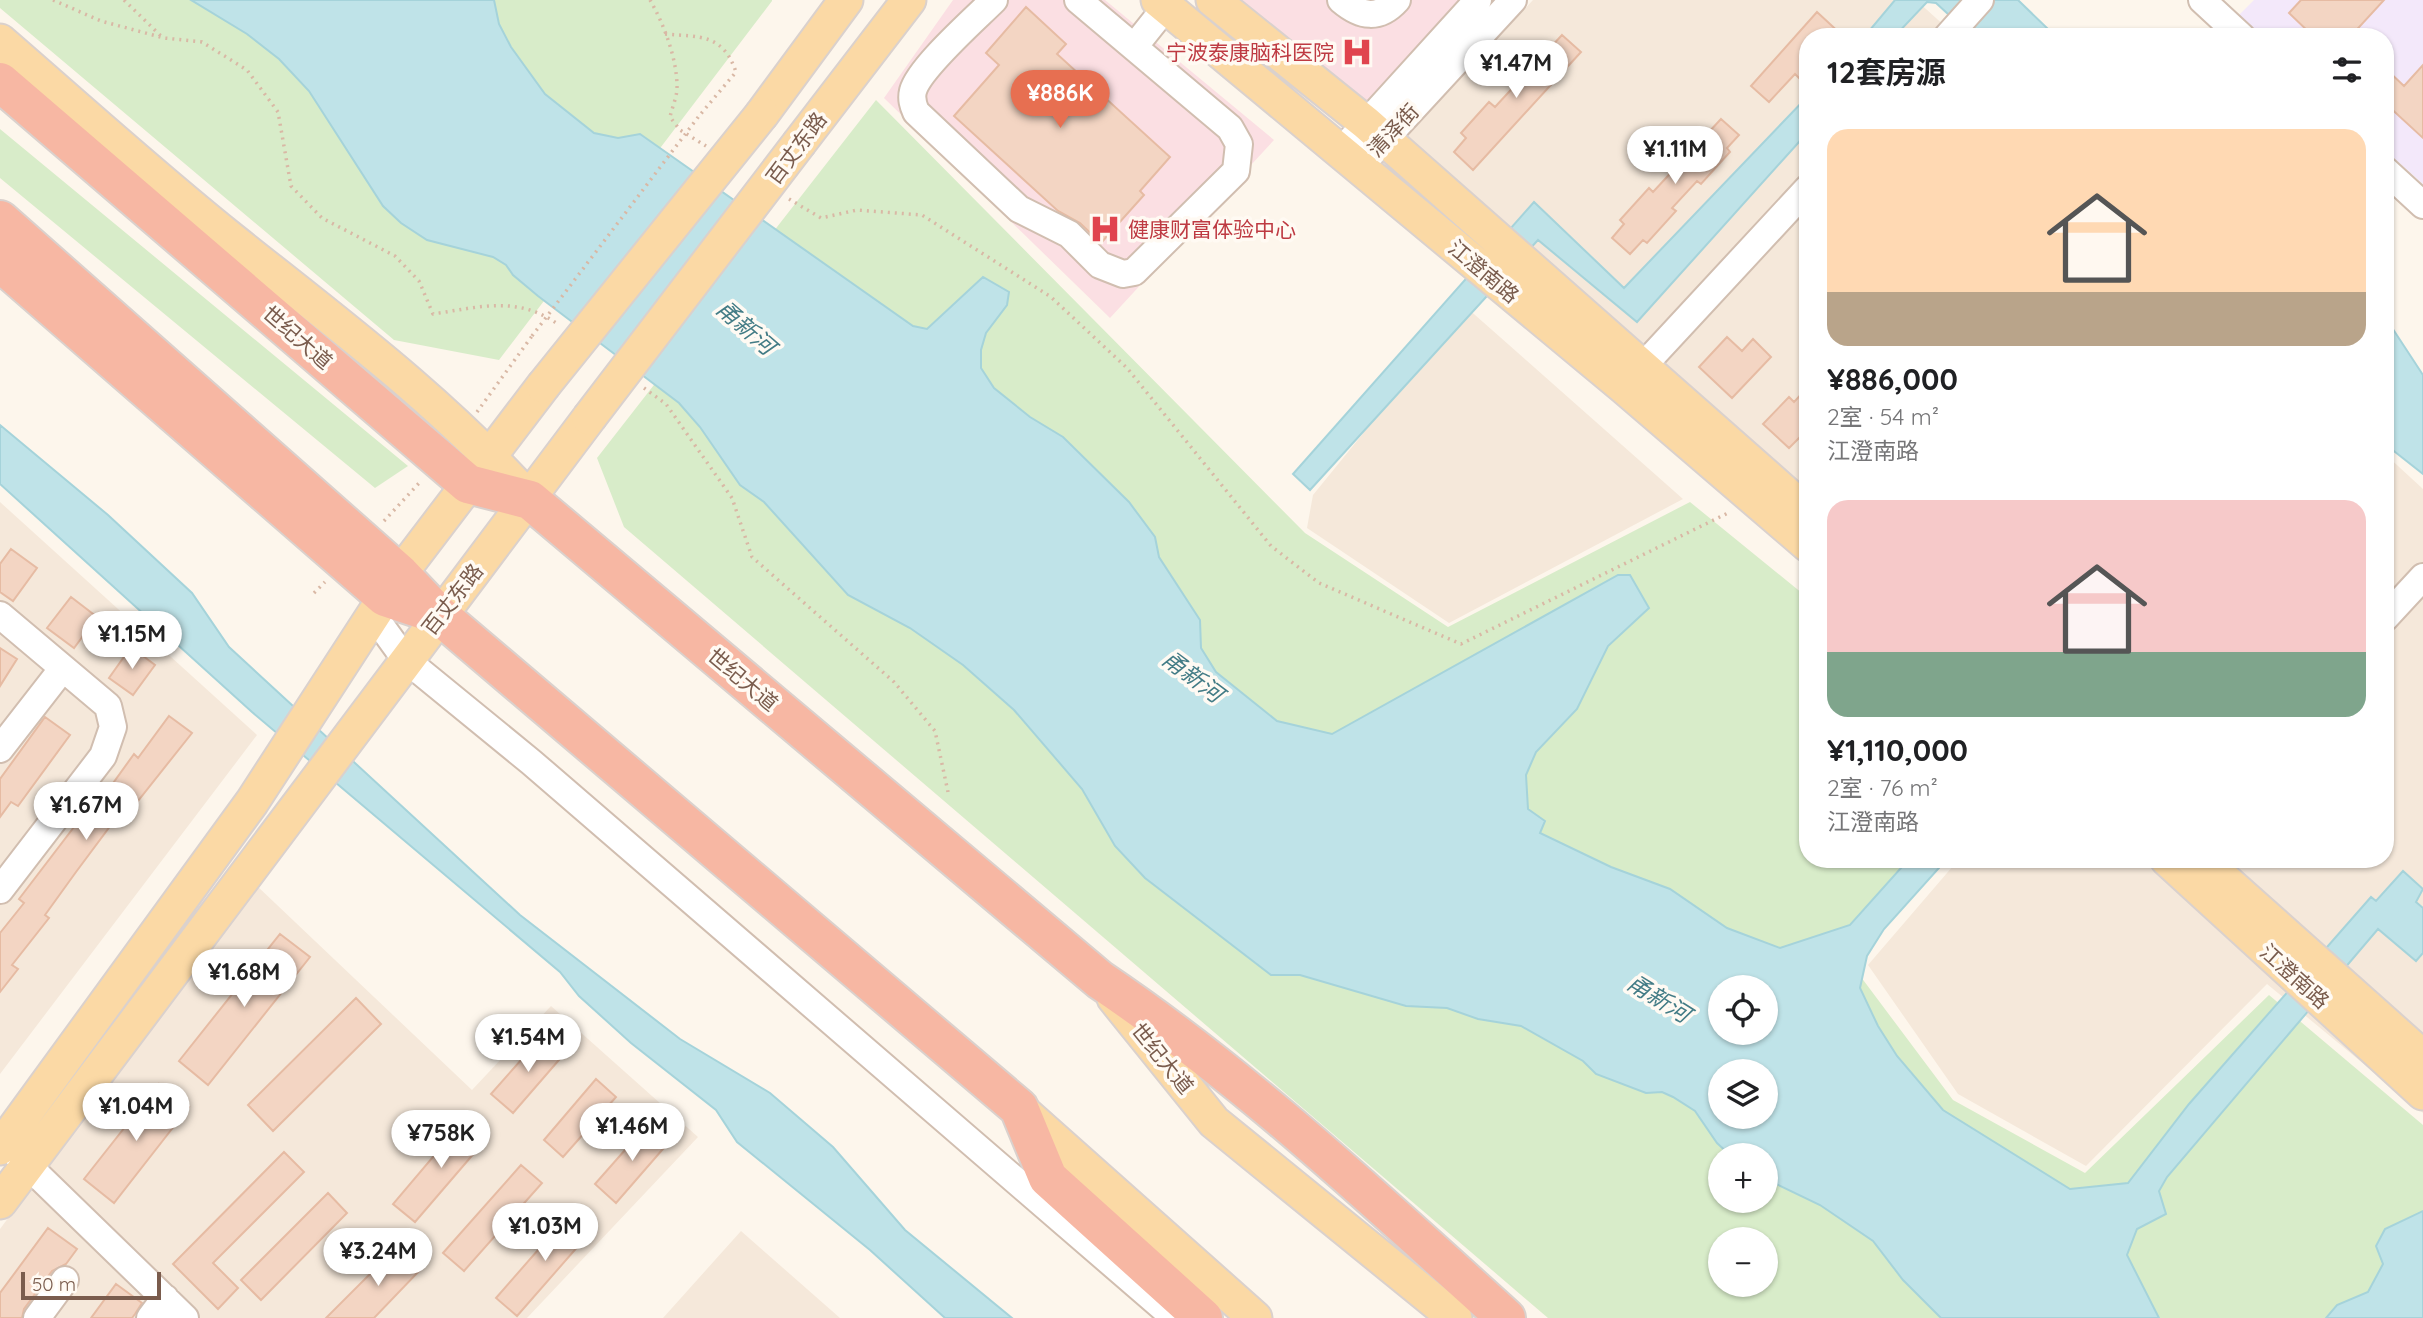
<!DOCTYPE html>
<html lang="zh">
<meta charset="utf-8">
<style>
:root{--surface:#fff;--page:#f6f6f6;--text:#202124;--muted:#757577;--accent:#e76f51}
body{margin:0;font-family:Quicksand,"Noto Sans SC",sans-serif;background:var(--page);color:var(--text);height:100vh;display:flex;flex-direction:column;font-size:26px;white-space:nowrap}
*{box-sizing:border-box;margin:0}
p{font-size:23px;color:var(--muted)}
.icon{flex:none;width:38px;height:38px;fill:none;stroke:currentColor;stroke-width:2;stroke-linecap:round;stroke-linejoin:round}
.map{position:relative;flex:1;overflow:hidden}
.drawer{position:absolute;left:1799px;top:28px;width:595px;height:840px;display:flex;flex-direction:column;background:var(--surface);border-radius:28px;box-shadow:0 2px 5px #0004}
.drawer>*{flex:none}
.tools{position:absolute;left:1708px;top:975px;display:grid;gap:14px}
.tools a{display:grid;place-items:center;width:70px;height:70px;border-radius:50%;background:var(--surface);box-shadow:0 2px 5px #0004;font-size:35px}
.scale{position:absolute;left:21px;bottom:18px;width:140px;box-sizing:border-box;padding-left:7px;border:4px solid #7a5c4d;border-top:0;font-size:19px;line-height:24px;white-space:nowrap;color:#7a5c4d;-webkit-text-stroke:5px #fffaf3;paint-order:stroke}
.price{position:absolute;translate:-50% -60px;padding:0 16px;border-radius:24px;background:#fff;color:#222;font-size:23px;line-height:46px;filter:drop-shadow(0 2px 4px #0008)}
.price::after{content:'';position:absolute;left:50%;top:42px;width:21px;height:16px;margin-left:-10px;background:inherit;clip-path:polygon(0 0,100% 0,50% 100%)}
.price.selected{background:var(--accent);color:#fff}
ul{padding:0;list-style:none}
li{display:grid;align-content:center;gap:14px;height:371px;padding:0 28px}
li span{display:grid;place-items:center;height:217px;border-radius:21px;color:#555}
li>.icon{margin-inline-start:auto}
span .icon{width:126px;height:126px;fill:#fffc;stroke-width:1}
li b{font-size:30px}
h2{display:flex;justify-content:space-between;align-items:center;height:84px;padding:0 28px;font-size:30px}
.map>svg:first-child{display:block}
.residential{fill:#f5e8da}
.education{fill:#f3e8fa}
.medical{fill:#fbdfe3}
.green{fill:#d8ecc9;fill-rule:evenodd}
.water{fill:#bfe3e8;stroke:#a5d3da;stroke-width:2;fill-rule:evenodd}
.building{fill:#f3d5c3;stroke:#e6bba3;stroke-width:2}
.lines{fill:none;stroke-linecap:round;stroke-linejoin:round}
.minor-casing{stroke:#d1beb0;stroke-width:30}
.major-casing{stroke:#dad1cd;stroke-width:37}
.highway-casing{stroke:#dad1cd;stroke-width:42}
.path{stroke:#d9b8a5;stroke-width:3.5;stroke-dasharray:2 5;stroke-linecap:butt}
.minor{stroke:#fff;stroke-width:26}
.major{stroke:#fbd9a5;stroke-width:33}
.highway{stroke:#f7b7a3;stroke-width:38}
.major-bridge-casing{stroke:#dad1cd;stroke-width:37;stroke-linecap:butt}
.path-bridge{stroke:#d9b8a5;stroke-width:3.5;stroke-dasharray:2 5;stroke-linecap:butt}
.major-bridge{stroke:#fbd9a5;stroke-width:33}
.labels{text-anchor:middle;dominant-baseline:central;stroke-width:7;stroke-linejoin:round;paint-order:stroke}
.health-label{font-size:21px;fill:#be3a42;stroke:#fffaf3;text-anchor:end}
.street-label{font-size:21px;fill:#7a5c4d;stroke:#fffaf3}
.water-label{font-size:23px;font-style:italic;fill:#437c86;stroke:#fffaf3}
</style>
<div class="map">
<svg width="2423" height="1318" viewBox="0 0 2423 1318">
<rect width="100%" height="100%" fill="#fdf6ec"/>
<path class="residential" d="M 1533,0 L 1916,0 L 1957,37 L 1808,37 L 1808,489 L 1404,140 Z
M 1466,307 L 1683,499 L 1449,623 L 1307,528 L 1313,495 Z
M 2385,454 L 2423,489 L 2423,1113 L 2267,984 L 2086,1166 L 1958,1094 L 1868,965 L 1959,859 L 2385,859 Z
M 0,502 L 257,735 L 0,1074 Z
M 256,885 L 472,1090 L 551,1006 L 698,1137 L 527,1318 L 0,1318 L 0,1229 Z
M 741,1231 L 840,1318 L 663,1318 Z"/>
<path class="education" d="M 2254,0 L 2423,0 L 2423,184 L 2385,150 L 2385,37 L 2258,37 L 2237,17 Z"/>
<path class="medical" d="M 953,0 L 1105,0 L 1274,140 L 1110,318 L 884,98 Z
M 1239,0 L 1460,0 L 1365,103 Z"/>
<path class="green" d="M 0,0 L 772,0 L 772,1 L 499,360 L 394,340 L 0,8 Z
M 876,100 L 1305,533 L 1448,627 L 1690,502 L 1808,598 L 1808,859 L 1926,859 L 1849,961 L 1953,1100 L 2085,1173 L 2269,995 L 2423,1125 L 2423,1318 L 1548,1318 L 624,527 L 597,458 ZM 1720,987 L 1766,987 L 1766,1032 L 1720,1032 ZM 1720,1071 L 1766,1071 L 1766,1116 L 1720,1116 ZM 1720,1155 L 1766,1155 L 1766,1200 L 1720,1200 ZM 1720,1239 L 1766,1239 L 1766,1284 L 1720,1284 Z
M 0,129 L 408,466 L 375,488 L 0,178 Z"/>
<path class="water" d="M 191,0 L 494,0 L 499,24 L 511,47 L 545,94 L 594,133 L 618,138 L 640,134 L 913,326 L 927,329 L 983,277 L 1009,292 L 1007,305 L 986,333 L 981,350 L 981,368 L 994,388 L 1030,417 L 1063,437 L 1129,502 L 1155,537 L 1159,557 L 1200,620 L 1201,648 L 1216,672 L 1277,721 L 1332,734 L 1618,575 L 1630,575 L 1649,608 L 1608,646 L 1577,709 L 1536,752 L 1526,775 L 1528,809 L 1545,821 L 1540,833 L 1611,867 L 1670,889 L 1727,928 L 1780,948 L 1850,925 L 1909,859 L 1947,859 L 1884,929 L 1867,956 L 1860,988 L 1878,1026 L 1897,1056 L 1943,1110 L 2070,1189 L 2128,1183 L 2189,1104 L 2371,897 L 2376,901 L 2403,871 L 2423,889 L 2416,902 L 2423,908 L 2423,953 L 2416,961 L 2378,929 L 2167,1177 L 2159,1191 L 2166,1214 L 2137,1229 L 2127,1255 L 2159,1318 L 1941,1318 L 1903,1280 L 1873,1241 L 1820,1205 L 1766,1179 L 1766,1155 L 1730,1155 L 1717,1143 L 1695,1111 L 1673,1097 L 1662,1092 L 1646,1093 L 1596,1074 L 1583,1061 L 1521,1026 L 1478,1019 L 1447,1008 L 1406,1006 L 1300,975 L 1271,975 L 1145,878 L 1115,846 L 1082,789 L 1014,710 L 963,665 L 910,628 L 848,595 L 764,502 L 740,485 L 700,427 L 679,403 L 538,296 L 513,275 L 506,265 L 493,257 L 427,240 L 401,223 L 383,206 L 309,91 L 279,59 L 247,34 ZM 1720,987 L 1766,987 L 1766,1032 L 1720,1032 ZM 1720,1071 L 1766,1071 L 1766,1116 L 1720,1116 Z
M 1895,0 L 2018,0 L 2049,30 L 2061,29 L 2070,37 L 1973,37 L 1936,3 L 1927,2 L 1894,37 L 1864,37 Z
M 1808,96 L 1808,132 L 1637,322 L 1538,240 L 1310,490 L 1293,474 L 1534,202 L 1624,288 Z
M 2385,317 L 2423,375 L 2423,474 L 2385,444 Z
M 0,425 L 108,515 L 192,593 L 229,647 L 520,915 L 680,1039 L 770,1093 L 833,1147 L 905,1230 L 1012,1318 L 945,1318 L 870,1250 L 737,1142 L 716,1110 L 631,1043 L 579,996 L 560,972 L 252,712 L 0,484 Z
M 2423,1211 L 2423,1318 L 2326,1318 L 2337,1305 L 2368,1292 L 2383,1264 L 2376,1246 L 2385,1229 Z"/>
<path class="building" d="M 2301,0 L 2384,0 L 2350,37 L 2314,37 L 2289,13 Z
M 1026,7 L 1066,44 L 1057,54 L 1170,157 L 1140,191 L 1144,195 L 1101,243 L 1080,223 L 1058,211 L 954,116 L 999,65 L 986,53 Z
M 1817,12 L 1844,37 L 1808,37 L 1808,70 L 1800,79 L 1795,74 L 1769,102 L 1751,86 Z
M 1562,35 L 1581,52 L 1473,170 L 1454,152 L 1466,138 L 1461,133 L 1489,102 L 1495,107 L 1520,80 L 1514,74 L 1543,42 L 1550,48 Z
M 2423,65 L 2423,138 L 2385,103 L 2385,68 L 2404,86 Z
M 1721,119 L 1739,135 L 1727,148 L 1730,152 L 1701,184 L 1697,181 L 1672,208 L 1676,211 L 1647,243 L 1643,240 L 1630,254 L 1612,238 L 1624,224 L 1620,220 L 1649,188 L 1653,192 L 1679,164 L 1674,160 L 1703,128 L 1708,133 Z
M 1727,337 L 1742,351 L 1753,339 L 1771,357 L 1732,398 L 1699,367 Z
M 1808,387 L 1808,429 L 1789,448 L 1763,424 L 1789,397 L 1794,402 Z
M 11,549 L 37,568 L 13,601 L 0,592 L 0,564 Z
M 71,597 L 97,617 L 74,648 L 47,628 Z
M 131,647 L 155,665 L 133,695 L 109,678 Z
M 0,648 L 17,659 L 0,686 Z
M 169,716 L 192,733 L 122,821 L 117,817 L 76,872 L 45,915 L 49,918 L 12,965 L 18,969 L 0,992 L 0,933 L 24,903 L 19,899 L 94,801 L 98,804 L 134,754 L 138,758 Z
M 45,717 L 70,735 L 18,806 L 11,802 L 0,817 L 0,779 Z
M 280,934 L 310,957 L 208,1085 L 179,1061 Z
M 356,998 L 381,1024 L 273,1131 L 248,1105 Z
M 544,1034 L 565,1053 L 513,1113 L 491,1094 Z
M 596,1079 L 616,1097 L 563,1157 L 544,1140 Z
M 159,1084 L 189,1107 L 114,1203 L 84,1179 Z
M 466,1118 L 488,1137 L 415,1222 L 393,1204 Z
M 648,1124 L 669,1142 L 616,1203 L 595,1184 Z
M 284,1152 L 304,1172 L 213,1263 L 238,1288 L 218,1309 L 173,1264 Z
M 521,1165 L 542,1183 L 464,1271 L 443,1253 Z
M 328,1193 L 347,1213 L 261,1300 L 241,1280 Z
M 573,1210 L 594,1228 L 517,1316 L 496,1298 Z
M 48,1228 L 77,1249 L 66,1264 L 52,1271 L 24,1309 L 22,1318 L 0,1318 L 0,1293 Z
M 398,1246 L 421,1269 L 374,1318 L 326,1318 Z
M 116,1284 L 142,1303 L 135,1314 L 132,1318 L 91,1318 Z"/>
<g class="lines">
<defs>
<path id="minor" d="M 994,0 C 975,19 919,68 913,91 C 911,99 913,105 916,112 L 1019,209 L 1069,234 L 1100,265 L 1123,274 L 1134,272 L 1236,171 L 1239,144 L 1230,128 L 1078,0
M 1341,0 C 1361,17 1379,20 1397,0
M 2202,0 L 2242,37
M 1947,37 L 1980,0
M 1134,47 L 1166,7
M 1340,152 L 1478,0
M 1359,167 L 1513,0
M 2385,170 L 2423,205
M 1630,380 L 1808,188
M 0,615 L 108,706 L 113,727 L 103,756 L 0,890
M 374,616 L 405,659 L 531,762 L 1175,1318
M 2385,618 L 2423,577
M 0,749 L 63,668
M 16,1154 L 185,1318
M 37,1318 L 65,1280
M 150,1318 L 165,1298"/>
<path id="major" d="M 1158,0 L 1624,387 L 1808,545
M 1213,0 L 1366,123 L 1808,513
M 0,41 C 75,106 149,173 226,235 C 331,319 440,399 530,500
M 762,114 L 846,0
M 800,142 L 909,0
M 2167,859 L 2423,1093
M 2201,859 L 2423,1057
M 1114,998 L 1214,1122 L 1455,1318
M 1019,1108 L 1255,1318
M 0,1148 L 252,802 L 400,574 L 543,386
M 0,1202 L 589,418"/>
<path id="highway" d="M 0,82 L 468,484 L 530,500 L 1100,980 C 1247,1079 1375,1200 1506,1318
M 0,220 L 400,574 L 439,615 L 1019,1108 L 1048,1178 L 1203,1318
M 0,262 L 385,597 L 433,613"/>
</defs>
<use href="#minor" class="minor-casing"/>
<use href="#major" class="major-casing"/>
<use href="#highway" class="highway-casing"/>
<path class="path" d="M 53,0 L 101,21 L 164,38 L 202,42 L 247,70 L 278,112 L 291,186 L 322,218 L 395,256 L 419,281 L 433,314 C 480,307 518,295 559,325
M 124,0 L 162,37
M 650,0 C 664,24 678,61 677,90 C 676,99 672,108 670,117 L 680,130 L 706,146
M 665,34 C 701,37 723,34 736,72 L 699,116
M 789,199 L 821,218 L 857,210 L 922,215 L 1051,297 L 1127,368 L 1271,546 L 1319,583 L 1461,644 L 1730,512
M 644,388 L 666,404 L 732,498 L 752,557 L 894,682 L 935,731 L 948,792
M 477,412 L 532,336
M 384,521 L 421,481
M 314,593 L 325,582"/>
<use href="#minor" class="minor"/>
<use href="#major" class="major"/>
<use href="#highway" class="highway"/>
<defs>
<path id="major-bridge" d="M 543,386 L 762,114
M 589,418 L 800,142"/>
</defs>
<use href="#major-bridge" class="major-bridge-casing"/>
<path class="path-bridge" d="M 532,336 L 699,116"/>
<use href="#major-bridge" class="major-bridge"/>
</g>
<defs>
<symbol id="hospital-bare" viewBox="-9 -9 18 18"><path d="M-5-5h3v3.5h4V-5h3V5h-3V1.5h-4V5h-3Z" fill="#e0444e" stroke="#fffaf3" stroke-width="2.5" paint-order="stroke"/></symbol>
</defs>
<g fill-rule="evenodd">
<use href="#hospital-bare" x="1335" y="30" width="44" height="44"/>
<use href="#hospital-bare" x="1083" y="207" width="44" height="44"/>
</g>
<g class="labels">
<g class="health-label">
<text x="1334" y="52">宁波泰康脑科医院</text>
<text x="1128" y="229" text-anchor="start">健康财富体验中心</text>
</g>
<g class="street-label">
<text transform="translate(1393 130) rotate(-47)">清泽街</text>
<text transform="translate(796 148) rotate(-53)">百丈东路</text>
<text transform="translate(1484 271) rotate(40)">江澄南路</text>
<text transform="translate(298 337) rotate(41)">世纪大道</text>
<text transform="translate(452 599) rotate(-52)">百丈东路</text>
<text transform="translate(743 679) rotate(40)">世纪大道</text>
<text transform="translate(2295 976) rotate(42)">江澄南路</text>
<text transform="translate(1163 1058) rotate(51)">世纪大道</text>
</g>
<g class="water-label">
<text transform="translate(746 327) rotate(41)">甬新河</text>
<text transform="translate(1193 676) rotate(37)">甬新河</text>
<text transform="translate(1659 998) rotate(32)">甬新河</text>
</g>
</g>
</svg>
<div class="tools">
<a><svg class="icon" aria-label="locate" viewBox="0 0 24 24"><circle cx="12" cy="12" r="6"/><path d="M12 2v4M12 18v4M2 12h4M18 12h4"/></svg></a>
<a><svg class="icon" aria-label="layers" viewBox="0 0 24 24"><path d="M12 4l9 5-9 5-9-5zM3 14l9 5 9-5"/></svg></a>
<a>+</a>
<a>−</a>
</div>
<div class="scale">50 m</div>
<b class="price" style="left:1516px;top:100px">¥1.47M</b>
<b class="price selected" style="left:1060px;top:130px">¥886K</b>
<b class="price" style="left:1675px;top:186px">¥1.11M</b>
<b class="price" style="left:132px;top:671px">¥1.15M</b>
<b class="price" style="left:86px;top:842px">¥1.67M</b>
<b class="price" style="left:244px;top:1009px">¥1.68M</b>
<b class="price" style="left:528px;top:1074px">¥1.54M</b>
<b class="price" style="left:136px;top:1143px">¥1.04M</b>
<b class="price" style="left:632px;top:1163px">¥1.46M</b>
<b class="price" style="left:441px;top:1170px">¥758K</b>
<b class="price" style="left:545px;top:1263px">¥1.03M</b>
<b class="price" style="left:378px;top:1288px">¥3.24M</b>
<section class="drawer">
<h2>12套房源<svg class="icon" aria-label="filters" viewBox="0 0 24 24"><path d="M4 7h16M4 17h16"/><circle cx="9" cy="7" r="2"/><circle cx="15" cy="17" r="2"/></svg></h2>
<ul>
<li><span style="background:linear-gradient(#ffd9b3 75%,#b9a48a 0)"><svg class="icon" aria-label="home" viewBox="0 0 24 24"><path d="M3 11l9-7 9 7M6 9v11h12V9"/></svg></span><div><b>¥886,000</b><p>2室 · 54 m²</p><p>江澄南路</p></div></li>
<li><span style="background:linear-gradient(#f6c9c9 70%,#7fa58c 0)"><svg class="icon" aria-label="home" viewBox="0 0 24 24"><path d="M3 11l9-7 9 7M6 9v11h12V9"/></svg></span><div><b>¥1,110,000</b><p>2室 · 76 m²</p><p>江澄南路</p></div></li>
</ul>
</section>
</div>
